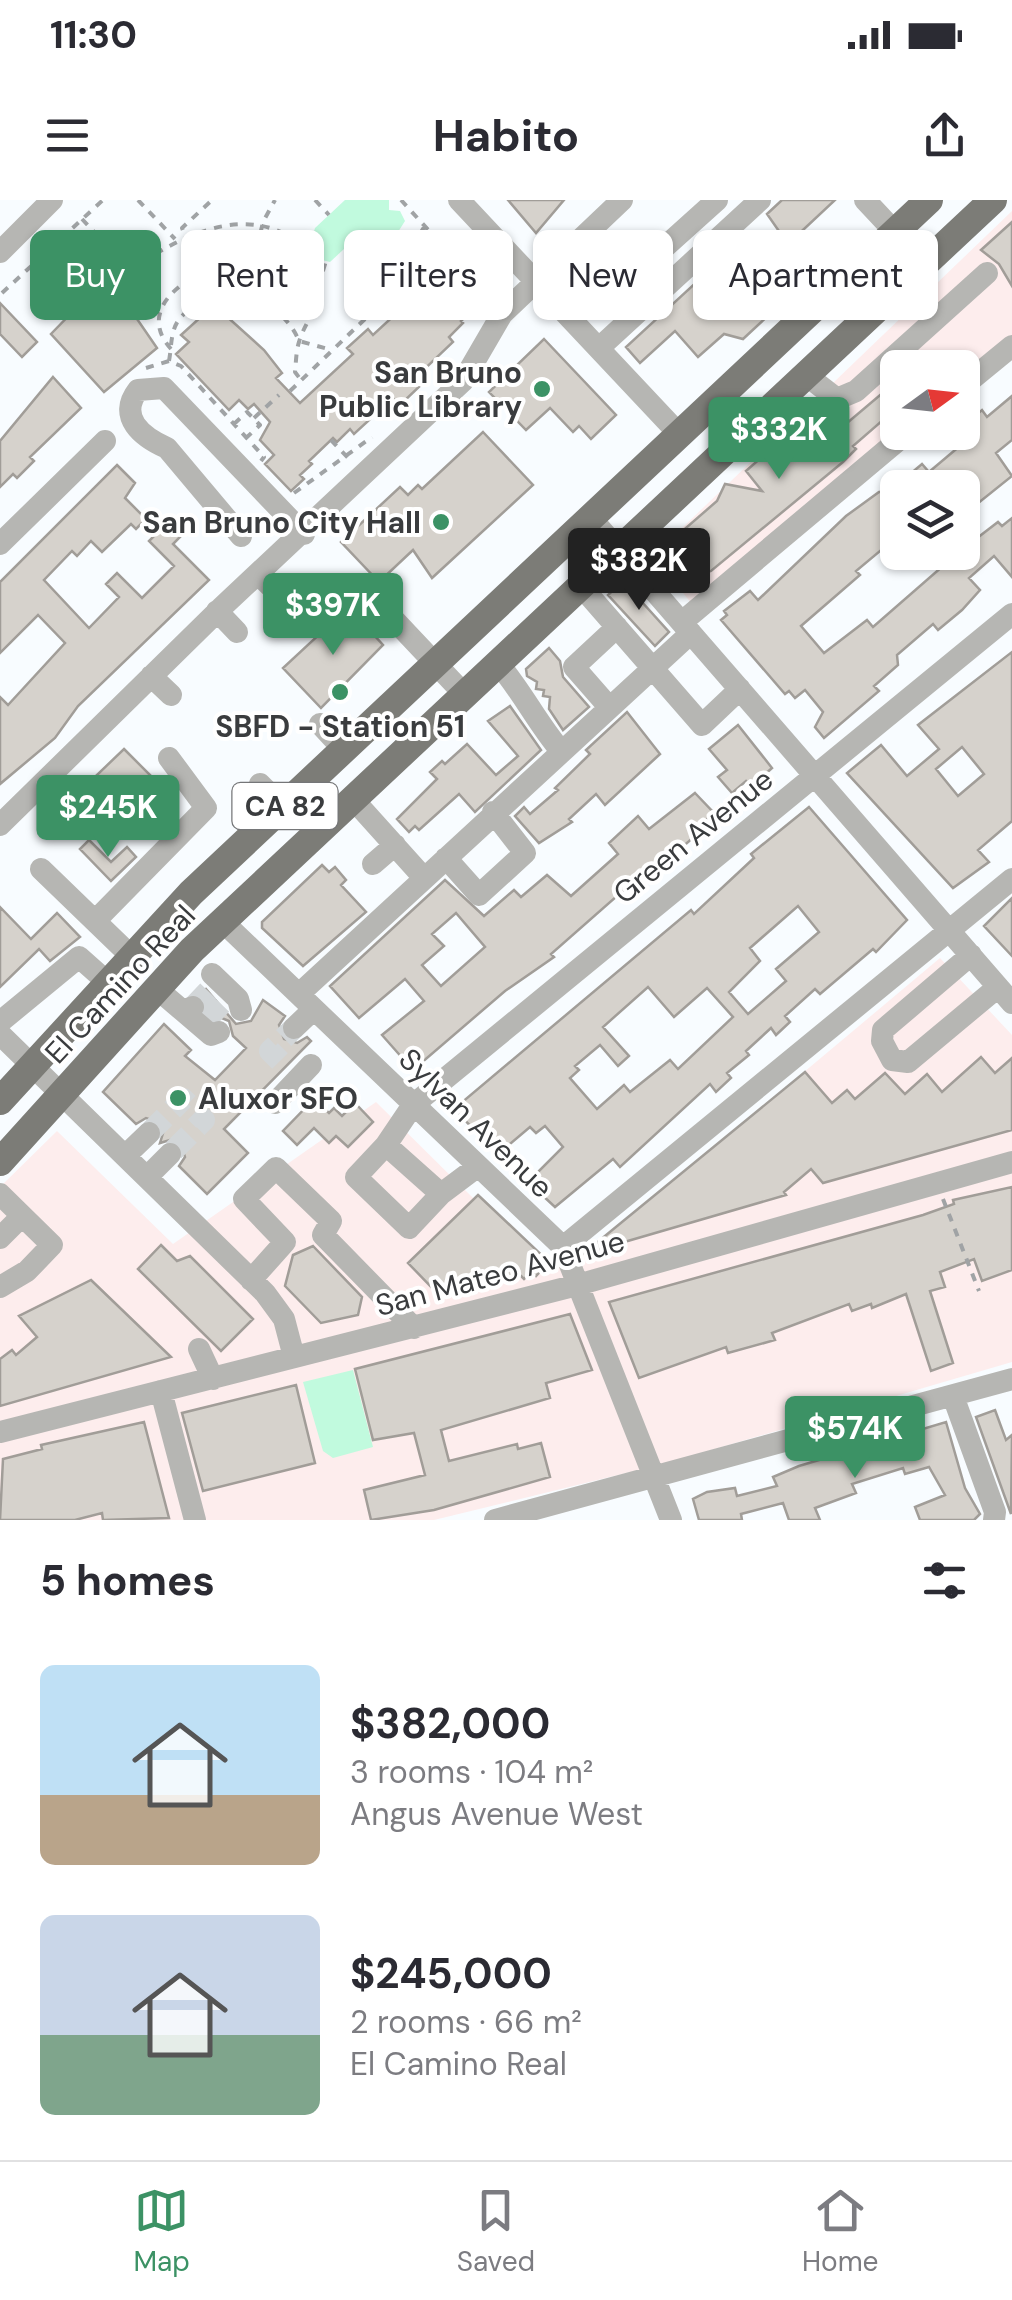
<!DOCTYPE html>
<meta charset="utf-8">
<style>
:root{--surface:#fff;--page:#f7f7f7;--text:#2b2b33;--muted:#7c7c81;--line:#e1e1e2;--accent:#3c9265}
body{margin:0;font-family:"DM Sans",sans-serif;background:var(--page);color:var(--text);height:100vh;display:flex;flex-direction:column;font-size:38px;white-space:nowrap}
*{box-sizing:border-box;margin:0}
p{font-size:32px;color:var(--muted)}
.icon{flex:none;width:55px;height:55px;fill:none;stroke:currentColor;stroke-width:2;stroke-linecap:round;stroke-linejoin:round}
.map{position:relative;height:1320px;overflow:hidden}
.drawer{display:flex;flex-direction:column;background:var(--surface);flex:1}
.drawer>*{flex:none}
.banner{position:absolute;left:30px;top:30px;width:952px;height:90px;display:flex;gap:20px}
.needle{width:65px;rotate:75deg}
.tools{position:absolute;left:880px;top:150px;display:grid;gap:20px}
.tools a{display:grid;place-items:center;width:100px;height:100px;border-radius:15px;background:var(--surface);box-shadow:0 2px 8px #0004;font-size:50px}
.price{position:absolute;translate:-50% -85px;padding:0 22px;border-radius:10px;background:var(--accent);color:#fff;font-size:32px;line-height:65px;filter:drop-shadow(0 2px 5px #0008)}
.price::after{content:'';position:absolute;left:50%;top:60px;width:30px;height:22px;margin-left:-15px;background:inherit;clip-path:polygon(0 0,100% 0,50% 100%)}
.price.active{background:#222;color:#fff}
ul{padding:0;list-style:none}
li{display:flex;align-items:center;gap:30px;height:250px;padding:0 40px}
li span{display:grid;place-items:center;flex:none;width:280px;height:200px;border-radius:15px;color:#555}
li>.icon{margin-inline-start:auto}
span .icon{width:120px;height:120px;fill:#fffc;stroke-width:1}
li b{font-size:42px}
h2{display:flex;justify-content:space-between;align-items:center;height:120px;padding:0 40px;font-size:42px}
.chip{padding:0 35px;border-radius:15px;background:var(--surface);box-shadow:0 2px 8px #0004;font-size:35px;line-height:90px}
.chip.active{background:var(--accent);color:#fff}
.status{display:flex;justify-content:space-between;align-items:center;height:70px;padding:0 50px;background:var(--surface);direction:ltr}
.status svg{height:28px;fill:currentColor}
header{display:flex;justify-content:space-between;align-items:center;height:130px;padding:0 40px;background:var(--surface);font-size:45px;font-weight:700}
.tabs{display:flex;justify-content:space-around;align-items:center;height:140px;border-top:2px solid var(--line);background:var(--surface);font-size:28px;color:var(--muted)}
.tabs a{display:grid;justify-items:center;gap:5px}
.tabs .active{color:var(--accent)}
.map>svg:first-child{display:block}
.commercial{fill:#fdeded}
.green{fill:#c1fade}
.building{fill:#d6d2cc;stroke:#a19d98;stroke-width:2.5;fill-rule:evenodd}
.lines{fill:none;stroke-linecap:round;stroke-linejoin:round}
.minor-tunnel{stroke:#d2d6d8;stroke-width:22;stroke-dasharray:22 11;stroke-linecap:butt}
.path{stroke:#a0a3a5;stroke-width:4;stroke-dasharray:8 8;stroke-linecap:butt}
.minor{stroke:#b6b6b3;stroke-width:22}
.major{stroke:#7c7c77;stroke-width:28}
.poi-dot{fill:#3c9265;stroke:#fff;stroke-width:4}
.labels{text-anchor:middle;dominant-baseline:central;stroke-width:8;stroke-linejoin:round;paint-order:stroke}
.shield{fill:#fff;stroke:#757678;stroke-width:2.5}
.shield-label{font-size:28px;font-weight:bold;fill:#3a3c3e}
.poi-label{font-size:30px;font-weight:bold;fill:#3a3c3e;stroke:#fff;text-anchor:end}
.street-label{font-size:30px;fill:#3a3c3e;stroke:#fff}
</style>
<div class="status"><b>11:30</b><svg viewBox="0 0 49 12"><path d="M0 12V9h3v3zM5 12V6h3v6zM10 12V3h3v9zM15 12V0h3v12zM26 1h20v11H26zM47 4h2v5h-2z"/></svg></div>
<header><svg class="icon" aria-label="menu" viewBox="0 0 24 24"><path d="M4 6h16M4 12h16M4 18h16"/></svg>Habito<svg class="icon" aria-label="share" viewBox="0 0 24 24"><path d="M12 15V3M7 8l5-5 5 5M5 13v7h14v-7"/></svg></header>
<div class="map">
<svg width="1012" height="1320" viewBox="0 0 1012 1320">
<rect width="100%" height="100%" fill="#f8fcff"/>
<path class="commercial" d="M 1012,11 L 1012,137 L 963,179 L 962,168 L 898,168 L 898,232 L 696,409 L 653,356 Z
M 940,758 L 1012,835 L 1012,1162 L 667,1263 L 434,1320 L 0,1320 L 0,987 L 57,931 L 173,1044 L 376,902 L 544,1068 L 592,1050 Z"/>
<path class="green" d="M 345,0 L 389,0 L 389,10 L 400,11 L 405,21 L 391,43 L 376,40 L 376,31 L 364,40 L 367,59 L 359,64 L 353,63 L 344,49 L 330,62 L 322,60 L 312,38 L 315,28 Z
M 281,53 C 297,50 307,68 311,82 L 305,95 L 290,96 L 268,71 L 268,63 Z
M 353,1170 L 373,1247 L 333,1258 L 323,1251 L 303,1182 Z"/>
<path class="building" d="M 508,0 L 564,0 L 536,33 Z
M 782,0 L 835,0 L 788,44 L 767,14 Z
M 1012,22 L 1012,86 L 999,64 L 981,50 Z
M 739,43 L 784,90 L 784,101 L 743,139 L 724,134 L 698,157 L 675,131 L 640,163 L 626,147 Z
M 460,61 L 490,93 L 461,121 L 463,123 L 449,137 L 453,142 L 415,178 L 421,185 L 400,205 L 393,198 L 354,234 L 350,229 L 337,242 L 333,238 L 309,261 L 312,264 L 300,275 L 304,279 L 291,291 L 265,264 L 274,255 L 260,240 L 270,222 L 254,204 L 248,209 L 239,200 L 229,210 L 176,154 L 189,142 L 181,135 L 214,105 L 264,150 L 282,173 L 276,178 L 300,203 L 353,154 L 347,148 L 368,129 L 373,135 L 451,63 L 454,66 Z
M 113,84 L 157,148 L 104,192 L 51,134 L 87,97 Z
M 0,103 L 37,142 L 22,157 L 0,134 Z
M 544,139 L 616,215 L 591,239 L 579,226 L 573,232 L 550,208 L 526,230 L 489,192 Z
M 53,177 L 81,208 L 30,257 L 34,261 L 17,278 L 13,274 L 0,287 L 0,241 Z
M 898,180 L 898,207 L 853,246 L 856,249 L 843,262 L 711,371 L 702,374 L 672,340 L 717,301 L 725,284 L 762,291 L 746,271 L 806,218 L 823,207 L 840,229 Z
M 1012,196 L 1012,240 L 996,253 L 1012,276 L 962,316 L 962,288 L 898,288 L 898,336 L 856,371 L 860,375 L 801,426 L 824,453 L 867,420 L 873,427 L 959,352 L 998,322 L 1002,326 L 1012,318 L 1012,377 L 994,356 L 969,378 L 980,390 L 962,410 L 938,430 L 933,424 L 897,455 L 898,465 L 874,486 L 879,491 L 824,538 L 815,527 L 823,512 L 805,490 L 795,498 L 789,491 L 785,494 L 721,420 L 727,415 L 724,411 L 750,391 L 758,400 L 846,316 L 879,292 L 890,291 L 922,264 L 929,272 L 961,245 L 953,235 L 962,232 L 962,227 L 982,210 L 987,217 Z
M 483,232 L 533,285 L 432,378 L 413,350 L 379,382 L 341,342 L 400,287 L 408,295 L 418,285 L 422,289 Z
M 117,265 L 135,283 L 125,298 L 146,319 L 136,329 L 131,324 L 102,352 L 91,341 L 77,356 L 72,351 L 44,380 L 89,428 L 119,397 L 106,384 L 117,373 L 142,398 L 174,366 L 149,341 L 167,323 L 180,337 L 173,344 L 209,380 L 78,506 L 55,538 L 0,584 L 0,497 L 8,505 L 65,443 L 38,415 L 0,453 L 0,382 Z
M 623,381 L 669,432 L 655,446 L 608,395 Z
M 352,411 L 383,445 L 321,508 L 283,468 L 339,416 Z
M 549,448 L 560,461 L 563,477 L 589,507 L 563,530 L 549,509 L 550,497 L 543,496 L 544,490 L 536,489 L 537,482 L 527,476 L 526,469 Z
M 1012,452 L 1012,621 L 978,650 L 989,662 L 953,688 L 847,573 L 881,545 L 907,576 L 939,549 L 918,525 ZM 962,547 L 984,574 L 958,596 L 936,569 Z
M 510,506 L 541,550 L 475,612 L 459,594 L 419,630 L 415,626 L 409,632 L 397,619 L 437,579 L 430,572 L 442,561 L 445,564 L 467,544 L 496,575 L 518,556 L 488,521 Z
M 627,512 L 660,554 L 605,605 L 596,594 L 569,619 L 572,622 L 539,643 L 515,616 L 524,607 L 530,614 L 558,590 L 555,588 L 590,554 L 586,550 Z
M 738,525 L 772,568 L 751,587 L 746,581 L 732,593 L 718,577 L 727,570 L 709,549 Z
M 124,549 L 158,583 L 131,608 L 127,603 L 111,618 L 106,613 L 97,622 L 73,598 Z
M 695,593 L 714,613 L 699,626 L 702,630 L 680,649 L 676,644 L 551,754 L 554,757 L 505,791 L 413,870 L 382,835 L 424,801 L 405,779 L 359,818 L 330,786 L 445,680 L 484,716 L 514,690 L 521,697 L 547,675 L 571,696 L 618,654 L 609,643 L 638,616 L 649,629 ZM 456,713 L 485,747 L 441,786 L 422,765 L 444,746 L 432,734 Z
M 809,607 L 907,720 L 876,752 L 873,749 L 820,794 L 815,789 L 785,816 L 790,822 L 776,835 L 771,828 L 746,851 L 749,855 L 727,873 L 731,878 L 716,892 L 710,884 L 620,967 L 613,959 L 555,1007 L 528,982 L 563,947 L 545,926 L 536,933 L 530,927 L 498,954 L 454,909 L 691,710 L 694,714 L 754,658 L 751,654 ZM 798,706 L 819,732 L 776,769 L 786,781 L 748,814 L 729,792 L 760,761 L 750,748 ZM 648,787 L 674,817 L 707,788 L 733,817 L 678,869 L 670,860 L 630,892 L 624,885 L 597,909 L 570,878 L 579,870 L 575,866 L 600,845 L 618,866 L 629,856 L 603,827 Z
M 89,640 L 111,662 L 127,647 L 136,657 L 111,681 L 80,649 Z
M 322,665 L 329,672 L 335,667 L 346,680 L 341,685 L 366,712 L 303,766 L 262,728 L 262,722 Z
M 1012,698 L 1012,756 L 984,726 Z
M 0,707 L 31,739 L 57,713 L 80,737 L 50,761 L 39,749 L 0,787 Z
M 206,789 L 236,824 L 251,821 L 263,800 L 285,816 L 279,825 L 284,839 L 297,843 L 307,837 L 311,841 L 224,929 L 248,953 L 207,994 L 179,966 L 185,957 L 181,944 L 173,939 L 160,943 L 164,930 L 159,922 L 146,918 L 136,924 L 103,892 L 164,824 L 191,850 L 185,856 L 215,880 L 246,848 L 233,836 L 229,821 L 207,812 L 201,794 Z
M 981,857 L 995,873 L 1012,858 L 1012,930 L 823,983 L 811,969 L 784,992 L 786,995 L 583,1054 L 805,872 L 832,903 L 847,890 L 855,899 L 885,873 L 905,894 L 927,874 L 942,892 Z
M 314,899 L 329,913 L 334,908 L 342,916 L 355,903 L 373,922 L 348,947 L 336,936 L 329,943 L 314,928 L 297,945 L 283,931 Z
M 1012,987 L 1012,1070 L 982,1081 L 974,1059 L 940,1072 L 945,1087 L 930,1091 L 953,1163 L 931,1171 L 906,1094 L 872,1108 L 871,1104 L 852,1111 L 849,1104 L 772,1133 L 775,1140 L 728,1153 L 726,1147 L 639,1178 L 609,1102 L 923,1015 L 954,1004 L 953,1000 Z
M 478,995 L 549,1062 L 536,1076 L 531,1072 L 524,1079 L 519,1074 L 439,1095 L 408,1063 Z
M 161,1045 L 177,1061 L 190,1056 L 253,1119 L 221,1151 L 138,1069 Z
M 313,1046 L 362,1097 L 358,1115 L 321,1123 L 285,1086 L 293,1055 Z
M 91,1080 L 171,1157 L 0,1206 L 0,1159 L 12,1150 L 16,1155 L 37,1137 L 19,1116 Z
M 570,1114 L 592,1170 L 546,1183 L 550,1198 L 441,1230 L 449,1261 L 517,1244 L 518,1249 L 541,1243 L 550,1277 L 434,1310 L 371,1320 L 364,1290 L 425,1275 L 414,1233 L 373,1240 L 355,1169 Z
M 296,1185 L 315,1263 L 203,1291 L 182,1213 Z
M 995,1210 L 1006,1240 L 1012,1235 L 1011,1314 L 976,1217 Z
M 144,1222 L 169,1318 L 103,1320 L 102,1313 L 75,1320 L 0,1320 L 3,1259 L 42,1249 L 41,1245 Z
M 946,1222 L 965,1288 L 980,1314 L 974,1320 L 920,1320 L 915,1307 L 945,1295 L 929,1267 L 905,1274 L 903,1268 L 852,1284 L 856,1293 L 815,1308 L 820,1320 L 789,1320 L 783,1303 L 741,1314 L 742,1320 L 699,1320 L 693,1299 L 707,1292 L 735,1288 L 737,1296 L 777,1286 L 773,1277 L 799,1266 Z"/>
<g class="lines">
<path class="minor-tunnel" d="M 193,807 L 215,784
M 206,820 L 228,797
M 280,861 L 270,851 L 294,828
M 149,933 L 183,899 L 204,920 L 170,954"/>
<path class="path" d="M 138,0 L 175,39
M 315,0 L 329,15
M 401,0 L 453,57 L 470,42
M 82,19 L 130,70
M 310,79 L 322,74 L 326,61
M 2,93 L 103,0
M 246,95 L 263,22 L 275,0
M 89,98 C 142,62 219,0 285,34 C 302,46 314,64 317,85 C 320,109 305,121 299,142 C 296,151 296,163 295,172 L 301,180
M 171,149 C 142,117 170,88 200,74 L 182,28 L 212,0
M 169,161 C 172,145 170,128 182,116 C 217,78 281,96 299,141 L 332,150
M 146,168 L 169,161 L 181,166 L 264,257 L 261,261
M 290,191 L 367,117 L 428,21
M 254,218 L 279,195
M 234,224 L 247,212 L 260,225 L 246,238
M 331,240 L 352,262
M 294,293 L 372,237
M 943,999 L 979,1091"/>
<path class="minor" d="M 459,0 L 679,234
M 865,0 L 895,32
M 0,52 L 52,0
M 627,81 L 717,0
M 599,148 L 760,0
M 806,175 L 837,199 L 856,191 L 987,73
M 962,187 L 1012,146
M 590,317 L 1012,803
M 241,336 L 167,248 C 142,237 117,217 138,190 L 164,188 L 304,334
M 0,344 L 105,241
M 259,375 L 291,406 L 298,408 L 306,403 L 325,405 L 366,390 L 464,494
M 580,385 L 702,525 L 740,489
M 217,411 L 237,432
M 682,422 L 908,232
M 497,462 C 522,491 537,523 561,551
M 151,476 L 171,495
M 609,507 L 574,467 L 617,427
M 320,524 L 344,550
M 260,584 L 283,607
M 352,598 L 424,678
M 0,625 L 221,408 L 463,181 L 502,114 L 622,0
M 446,658 L 479,695 L 525,653 L 493,612
M 373,664 L 395,645
M 41,669 L 131,756
M 95,721 L 206,608 L 169,558
M 222,721 L 563,1047 L 671,1320
M 971,755 L 883,830 L 882,841 L 892,860 L 908,862 L 998,787
M 212,774 L 238,799 L 241,810
M 156,788 L 183,811 L 193,807
M 299,794 L 691,433
M 183,811 L 211,835 L 219,832
M 0,822 L 79,757 L 106,781
M 294,828 L 314,809
M 0,834 L 265,1093 L 284,1119 L 294,1157
M 275,903 L 311,865
M 386,945 L 413,905 L 1012,414
M 125,956 L 149,933
M 147,977 L 170,954
M 0,994 L 52,1045 L 27,1071 L 0,1087
M 441,994 L 386,945 L 356,977 L 409,1028 L 441,994 L 477,967
M 0,1038 L 22,1016
M 563,1047 L 1012,679
M 251,1080 L 285,1042 L 244,999 L 276,968 L 331,1021 L 323,1035 L 414,1128
M 199,1149 L 213,1179
M 161,1191 L 195,1320
M 953,1196 L 995,1312 L 994,1320
M 0,1232 L 581,1084 L 1012,962
M 495,1320 L 1012,1179"/>
<path class="major" d="M 0,901 L 191,693 L 929,0
M 0,962 L 192,750 L 993,0"/>
</g>
<g class="poi-dot">
<circle cx="542" cy="189" r="10"/>
<circle cx="441" cy="322" r="10"/>
<circle cx="340" cy="492" r="10"/>
<circle cx="178" cy="898" r="10"/>
</g>
<g class="labels">
<rect class="shield" x="232.5" y="583" width="105" height="46" rx="8"/>
<g class="shield-label">
<text x="285" y="606">CA 82</text>
</g>
<g class="poi-label">
<text x="522" y="172">San Bruno<tspan x="522" dy="34">Public Library</tspan></text>
<text x="421" y="322">San Bruno City Hall</text>
<text x="340" y="526" text-anchor="middle">SBFD - Station 51</text>
<text x="198" y="898" text-anchor="start">Aluxor SFO</text>
</g>
<g class="street-label">
<text transform="translate(693 636) rotate(-39)">Green Avenue</text>
<text transform="translate(120 784) rotate(-47)">El Camino Real</text>
<text transform="translate(476 923) rotate(44)">Sylvan Avenue</text>
<text transform="translate(500 1073) rotate(-15)">San Mateo Avenue</text>
</g>
</g>
</svg>
<div class="tools">
<a><svg class="needle" viewBox="-14 -14 28 28"><path d="M0-13l5 13h-10z" fill="#e53935"/><path d="M0 13l5-13h-10z" fill="#7c7c81"/></svg></a>
<a><svg class="icon" aria-label="layers" viewBox="0 0 24 24"><path d="M12 4l9 5-9 5-9-5zM3 14l9 5 9-5"/></svg></a>
</div>
<b class="price" style="left:779px;top:282px">$332K</b>
<b class="price active" style="left:639px;top:413px">$382K</b>
<b class="price" style="left:333px;top:458px">$397K</b>
<b class="price" style="left:108px;top:660px">$245K</b>
<b class="price" style="left:855px;top:1281px">$574K</b>
<div class="banner">
<a class="chip active">Buy</a>
<a class="chip">Rent</a>
<a class="chip">Filters</a>
<a class="chip">New</a>
<a class="chip">Apartment</a>
</div>
</div>
<section class="drawer">
<h2>5 homes<svg class="icon" aria-label="filters" viewBox="0 0 24 24"><path d="M4 7h16M4 17h16"/><circle cx="9" cy="7" r="2"/><circle cx="15" cy="17" r="2"/></svg></h2>
<ul>
<li><span style="background:linear-gradient(#bfe0f5 65%,#b9a48a 0)"><svg class="icon" aria-label="home" viewBox="0 0 24 24"><path d="M3 11l9-7 9 7M6 9v11h12V9"/></svg></span><div><b>$382,000</b><p>3 rooms · 104 m²</p><p>Angus Avenue West</p></div></li>
<li><span style="background:linear-gradient(#c9d6e8 60%,#7fa58c 0)"><svg class="icon" aria-label="home" viewBox="0 0 24 24"><path d="M3 11l9-7 9 7M6 9v11h12V9"/></svg></span><div><b>$245,000</b><p>2 rooms · 66 m²</p><p>El Camino Real</p></div></li>
</ul>
</section>
<nav class="tabs">
<a class="active"><svg class="icon" aria-label="map" viewBox="0 0 24 24"><path d="M3 6l6-2 6 2 6-2v14l-6 2-6-2-6 2zM9 4v14M15 6v14"/></svg>Map</a>
<a><svg class="icon" aria-label="saved" viewBox="0 0 24 24"><path d="M7 4h10v16l-5-4-5 4z"/></svg>Saved</a>
<a><svg class="icon" aria-label="home" viewBox="0 0 24 24"><path d="M3 11l9-7 9 7M6 9v11h12V9"/></svg>Home</a>
</nav>
